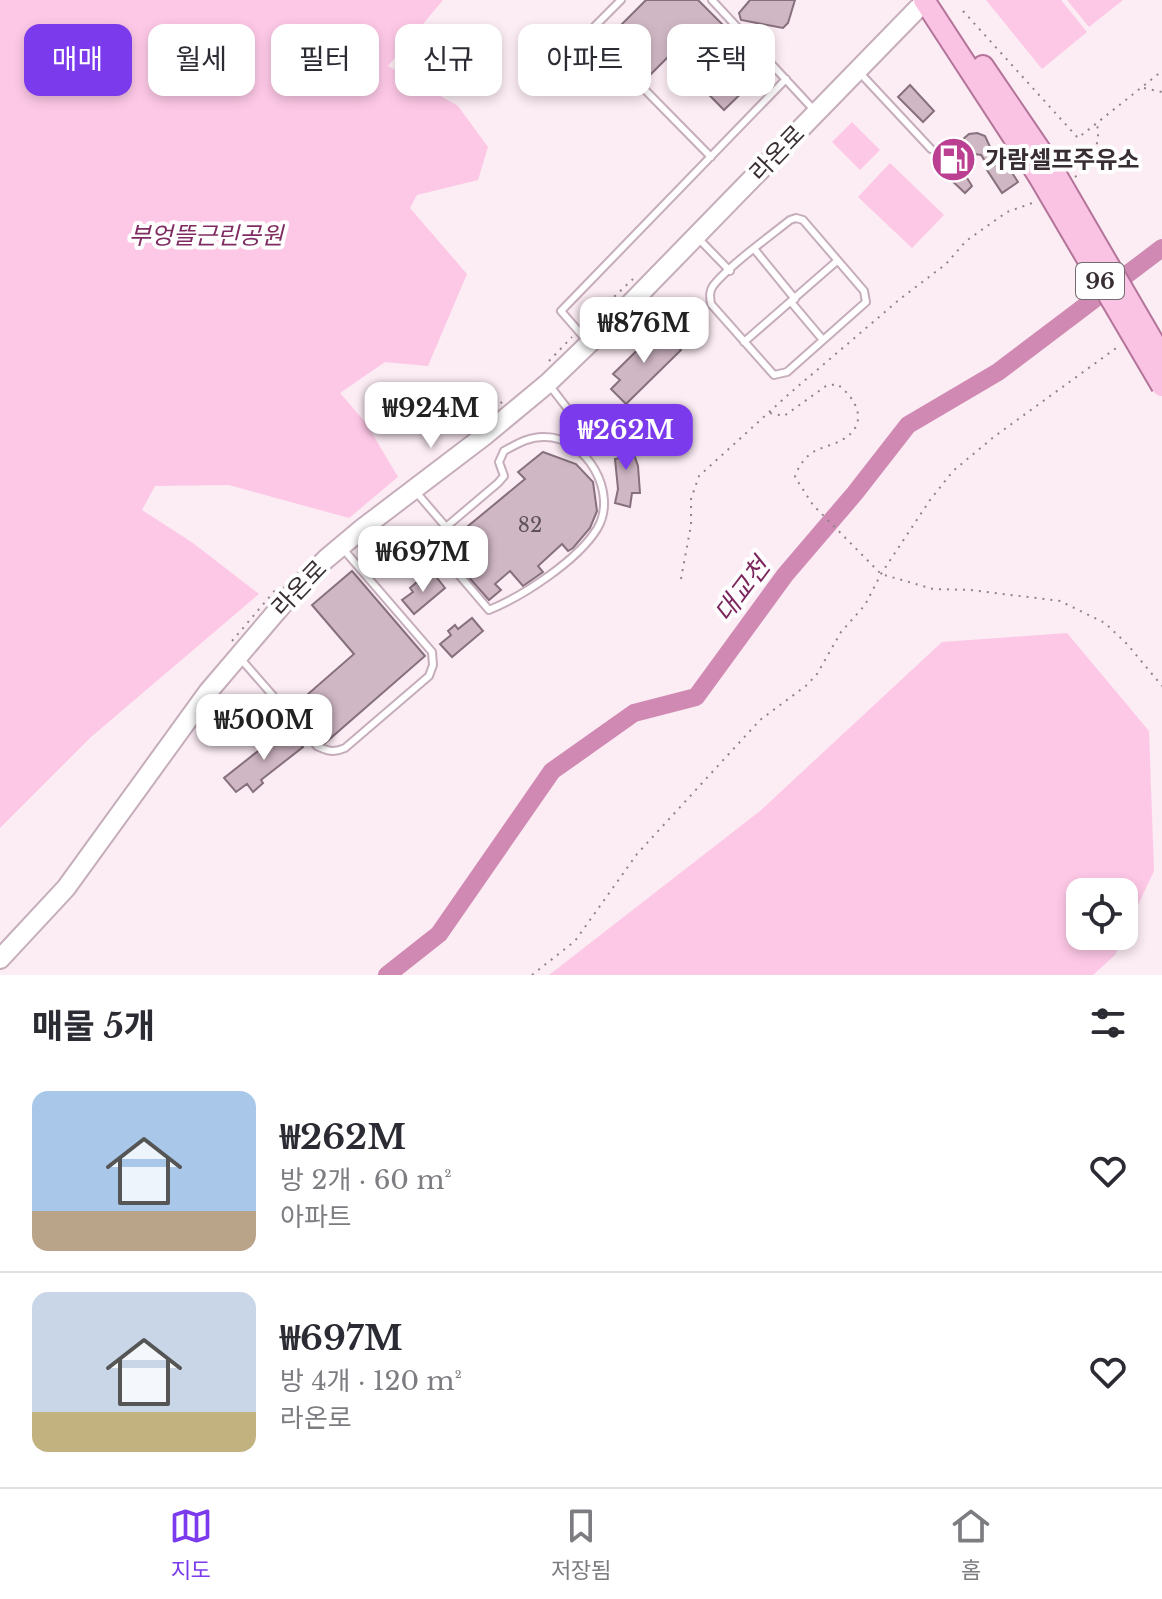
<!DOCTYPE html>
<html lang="ko">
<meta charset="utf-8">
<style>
:root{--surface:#fff;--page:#f2f2f3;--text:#2b2b33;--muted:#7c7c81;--line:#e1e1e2;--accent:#7c3aed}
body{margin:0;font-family:"Libre Baskerville","Noto Sans KR",serif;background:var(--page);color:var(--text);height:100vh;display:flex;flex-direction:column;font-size:30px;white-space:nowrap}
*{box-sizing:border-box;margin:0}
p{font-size:26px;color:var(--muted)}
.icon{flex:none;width:44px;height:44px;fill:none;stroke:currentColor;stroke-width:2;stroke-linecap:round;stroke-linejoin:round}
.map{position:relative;height:975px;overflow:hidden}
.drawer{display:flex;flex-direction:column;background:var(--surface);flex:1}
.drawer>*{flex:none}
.top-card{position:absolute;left:24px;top:24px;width:1114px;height:72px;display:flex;gap:16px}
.fabs{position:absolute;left:1066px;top:878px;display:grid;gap:16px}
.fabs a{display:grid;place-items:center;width:72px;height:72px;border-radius:16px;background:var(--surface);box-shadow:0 4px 12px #0003;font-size:40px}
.price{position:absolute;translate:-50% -68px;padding:0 18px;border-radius:16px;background:#fff;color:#222;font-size:26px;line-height:52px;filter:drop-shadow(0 2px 4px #0008)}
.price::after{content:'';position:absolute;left:50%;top:48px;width:24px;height:18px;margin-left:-12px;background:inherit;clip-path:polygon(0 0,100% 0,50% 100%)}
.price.on{background:var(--accent);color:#fff}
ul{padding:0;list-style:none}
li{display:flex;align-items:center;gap:24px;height:200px;padding:0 32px}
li+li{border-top:2px solid var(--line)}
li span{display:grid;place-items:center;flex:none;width:224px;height:160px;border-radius:16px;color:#555}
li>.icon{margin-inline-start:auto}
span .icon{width:96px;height:96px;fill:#fffc;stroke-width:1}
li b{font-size:34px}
h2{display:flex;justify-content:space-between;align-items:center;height:96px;padding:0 32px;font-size:34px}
.chip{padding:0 28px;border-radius:16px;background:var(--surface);box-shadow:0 4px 12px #0003;font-size:28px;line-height:72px}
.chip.on{background:var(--accent);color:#fff}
.dock{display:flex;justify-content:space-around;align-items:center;height:112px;border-top:2px solid var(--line);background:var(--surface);font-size:22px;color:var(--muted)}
.dock a{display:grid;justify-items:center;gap:4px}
.dock .on{color:var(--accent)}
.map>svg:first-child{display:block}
.green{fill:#fdc8e6}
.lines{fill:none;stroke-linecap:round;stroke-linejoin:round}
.river{stroke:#d089b2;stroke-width:18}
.building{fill:#d0b7c4;stroke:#87707d;stroke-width:2}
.lane-casing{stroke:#c6adbb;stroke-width:10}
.secondary-casing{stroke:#c6adbb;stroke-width:22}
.primary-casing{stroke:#b4749a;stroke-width:24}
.path{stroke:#90838a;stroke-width:2;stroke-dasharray:2 6;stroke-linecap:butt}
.lane{stroke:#fff;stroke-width:6}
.secondary{stroke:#fff;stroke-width:18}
.primary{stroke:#fac3e3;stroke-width:20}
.primary-bridge-casing{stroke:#b4749a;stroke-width:24;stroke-linecap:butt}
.primary-bridge{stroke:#fac3e3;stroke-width:20}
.labels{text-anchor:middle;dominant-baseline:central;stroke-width:8;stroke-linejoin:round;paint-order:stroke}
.number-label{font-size:20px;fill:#5d5057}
.shield{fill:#fefefe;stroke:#736c70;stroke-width:2}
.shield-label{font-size:22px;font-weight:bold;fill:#372d33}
.street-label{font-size:24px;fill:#372d33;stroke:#fefefe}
.poi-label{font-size:24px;font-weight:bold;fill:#372d33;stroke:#fefefe;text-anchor:start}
.park-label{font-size:24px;font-style:italic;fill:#7f2b61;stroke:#fefefe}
.water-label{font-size:26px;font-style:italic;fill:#7b275e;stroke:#fefefe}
</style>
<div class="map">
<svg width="1162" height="975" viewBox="0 0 1162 975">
<rect width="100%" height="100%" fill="#fcecf4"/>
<path class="green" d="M 0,0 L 443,0 L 388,66 L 458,106 L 488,147 L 478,180 L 417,195 L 410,208 L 467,274 L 428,366 L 385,362 L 340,393 L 366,423 L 398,477 L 349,518 L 229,485 L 155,486 L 142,510 L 193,543 L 259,594 L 91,737 L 0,828 Z
M 986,0 L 1061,0 L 1087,32 L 1042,69 Z
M 1067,0 L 1123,0 L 1089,27 Z
M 852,122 L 880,150 L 860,170 L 832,142 Z
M 890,163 L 944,215 L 912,248 L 858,197 Z
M 1067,633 L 1149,731 L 1154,871 L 1124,935 L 1124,892 L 1080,892 L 1080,936 L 1124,936 L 1115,955 L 1093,975 L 549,975 L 760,811 L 942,642 Z"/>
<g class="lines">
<path class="river" d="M 387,975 L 439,934 L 552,771 L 634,713 L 696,697 L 785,575 L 855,493 L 908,425 L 998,372 L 1162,248"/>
</g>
<path class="building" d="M 646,0 L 698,0 L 762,64 L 750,76 L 754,81 L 724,110 L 670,55 L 646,79 L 607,39 Z
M 750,0 L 795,0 L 788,23 L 783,28 L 741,20 L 739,13 Z
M 910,85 L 934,111 L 923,122 L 898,97 Z
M 977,133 L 985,136 L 991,149 L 988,166 L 981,155 L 968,153 L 963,156 L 962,140 L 969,134 Z
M 956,160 L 972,186 L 965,193 L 948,177 L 954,171 L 949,164 Z
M 1004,160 L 1018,182 L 1002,193 L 987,170 Z
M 660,328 L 681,350 L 626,404 L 611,389 L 620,380 L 613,374 Z
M 627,434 L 638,466 L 640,493 L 632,493 L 630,507 L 615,503 L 618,489 L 615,459 L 620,458 L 614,441 Z
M 543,452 L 576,464 L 593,482 L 597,511 L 590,528 L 573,548 L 568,551 L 562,544 L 538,566 L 543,572 L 523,586 L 510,571 L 495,584 L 501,590 L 489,600 L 457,564 L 464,558 L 450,541 L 525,479 L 518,472 Z
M 394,528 L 410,547 L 380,573 L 364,553 Z
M 352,571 L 425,656 L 325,743 L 300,717 L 308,710 L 300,701 L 354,654 L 312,605 Z
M 434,574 L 445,588 L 414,614 L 402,600 L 413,592 L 410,588 L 417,582 L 420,586 Z
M 472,618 L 483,631 L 452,657 L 440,644 L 451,635 L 448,631 L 455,625 L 458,629 Z
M 287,728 L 303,747 L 261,780 L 263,783 L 253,792 L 247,784 L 236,792 L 224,778 Z"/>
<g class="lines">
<defs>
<path id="lane" d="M 621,0 L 595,26 L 596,40 L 711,157
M 712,0 L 814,110
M 860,73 L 931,149
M 796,218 L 803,220 L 864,291 L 866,302 L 787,372 L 774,375 L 711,304 C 710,297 709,292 713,286 C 727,267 770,236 790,220 Z
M 698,238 L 730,271
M 755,250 L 795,299
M 791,302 L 823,340
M 588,342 L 561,311 L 786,79
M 744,342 L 837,261
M 550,386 L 577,421 L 611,446
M 567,443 L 577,421
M 416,492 L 446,527 L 439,538 L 442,555 L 489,610 C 523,596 577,561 597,529 C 619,493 586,437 545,437 C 530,436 517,444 504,451 L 499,462 L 504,476 L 498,483 L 446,527
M 240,658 L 317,746 C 327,751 334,753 345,748 L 429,676 L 433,665 L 432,652 L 344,550"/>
<path id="secondary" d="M 0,959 L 66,888 L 208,692 L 294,591 L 326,559 L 363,528 L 484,436 L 548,383 L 627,307 L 926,0"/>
<path id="primary" d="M 924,0 L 1038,175
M 983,66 L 1051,166"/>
</defs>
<use href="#lane" class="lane-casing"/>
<use href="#secondary" class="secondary-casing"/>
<use href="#primary" class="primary-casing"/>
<path class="path" d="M 963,11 L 1078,138 L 1162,71
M 1144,88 L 1162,92
M 1075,177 C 1091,164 1103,142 1096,121
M 585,324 L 633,279
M 549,361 L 572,337
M 770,413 L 784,416 L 826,386 L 837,384 C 857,399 870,424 842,440 C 833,445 822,447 813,452 C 804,458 798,467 795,477 L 813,505 L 881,574 L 933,589 L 971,590 L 1060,601 L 1105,623 L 1127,644 L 1162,686
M 463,433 L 502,402
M 681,579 L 691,525 L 691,499 L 699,476 L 789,394 L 900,299 L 946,264 L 966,241 L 1007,212 L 1035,202
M 232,641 L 277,588
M 532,975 L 575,941 L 637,854 L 760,720 L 807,685 L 817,674 L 841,632 L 865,605 L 881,574 L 930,500 L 953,471 L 995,436 L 1119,346"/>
<use href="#lane" class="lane"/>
<use href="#secondary" class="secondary"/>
<use href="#primary" class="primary"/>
<defs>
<path id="primary-bridge" d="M 1051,166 L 1162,357
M 1038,175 L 1162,386"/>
</defs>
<use href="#primary-bridge" class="primary-bridge-casing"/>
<use href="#primary-bridge" class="primary-bridge"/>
</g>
<defs>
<symbol id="fuel-disc" viewBox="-11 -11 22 22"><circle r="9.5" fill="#bb4091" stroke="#fefefe"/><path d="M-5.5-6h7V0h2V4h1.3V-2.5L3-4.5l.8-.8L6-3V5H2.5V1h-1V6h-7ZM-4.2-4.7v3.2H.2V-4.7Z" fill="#fff"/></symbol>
</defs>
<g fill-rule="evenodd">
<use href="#fuel-disc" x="928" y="134" width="51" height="51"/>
</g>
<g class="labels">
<g class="number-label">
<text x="530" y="525">82</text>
</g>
<rect class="shield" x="1076" y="263" width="48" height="36" rx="6"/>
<g class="shield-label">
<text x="1100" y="281">96</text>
</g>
<g class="street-label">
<text transform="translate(777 153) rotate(-46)">라온로</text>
<text transform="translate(299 588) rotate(-46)">라온로</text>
</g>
<g class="poi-label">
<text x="985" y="159">가람셀프주유소</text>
</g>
<g class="park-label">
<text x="206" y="235">부엉뜰근린공원</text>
</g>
<g class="water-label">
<text transform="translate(742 590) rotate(-53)">대교천</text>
</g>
</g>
</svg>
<div class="fabs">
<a><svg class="icon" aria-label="locate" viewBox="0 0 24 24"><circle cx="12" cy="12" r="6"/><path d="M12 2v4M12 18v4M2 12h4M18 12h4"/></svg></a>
</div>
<b class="price" style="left:644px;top:365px">₩876M</b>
<b class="price" style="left:431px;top:450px">₩924M</b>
<b class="price on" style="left:626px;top:472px">₩262M</b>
<b class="price" style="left:423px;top:594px">₩697M</b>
<b class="price" style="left:264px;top:762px">₩500M</b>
<div class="top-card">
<a class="chip on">매매</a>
<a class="chip">월세</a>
<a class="chip">필터</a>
<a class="chip">신규</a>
<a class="chip">아파트</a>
<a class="chip">주택</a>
</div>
</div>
<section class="drawer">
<h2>매물 5개<svg class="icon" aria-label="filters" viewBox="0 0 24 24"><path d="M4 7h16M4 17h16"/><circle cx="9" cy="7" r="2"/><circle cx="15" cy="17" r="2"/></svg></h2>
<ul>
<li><span style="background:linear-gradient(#a9c7e8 75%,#b9a48a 0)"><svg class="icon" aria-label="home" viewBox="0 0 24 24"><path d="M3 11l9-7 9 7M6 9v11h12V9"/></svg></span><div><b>₩262M</b><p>방 2개 · 60 m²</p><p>아파트</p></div><svg class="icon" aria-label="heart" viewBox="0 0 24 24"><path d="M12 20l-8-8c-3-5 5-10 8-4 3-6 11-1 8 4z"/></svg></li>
<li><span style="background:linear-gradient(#c9d6e8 75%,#c2b280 0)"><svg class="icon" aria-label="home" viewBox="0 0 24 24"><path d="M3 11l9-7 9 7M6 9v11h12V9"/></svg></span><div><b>₩697M</b><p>방 4개 · 120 m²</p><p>라온로</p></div><svg class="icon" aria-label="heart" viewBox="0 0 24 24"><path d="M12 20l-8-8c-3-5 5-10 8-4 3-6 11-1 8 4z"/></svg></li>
</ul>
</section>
<nav class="dock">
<a class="on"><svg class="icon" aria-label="map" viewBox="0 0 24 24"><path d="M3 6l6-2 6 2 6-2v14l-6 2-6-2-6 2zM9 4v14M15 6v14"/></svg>지도</a>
<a><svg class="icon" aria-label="saved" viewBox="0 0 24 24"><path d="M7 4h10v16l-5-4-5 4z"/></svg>저장됨</a>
<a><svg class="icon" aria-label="home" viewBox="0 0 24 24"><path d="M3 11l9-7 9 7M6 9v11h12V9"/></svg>홈</a>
</nav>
